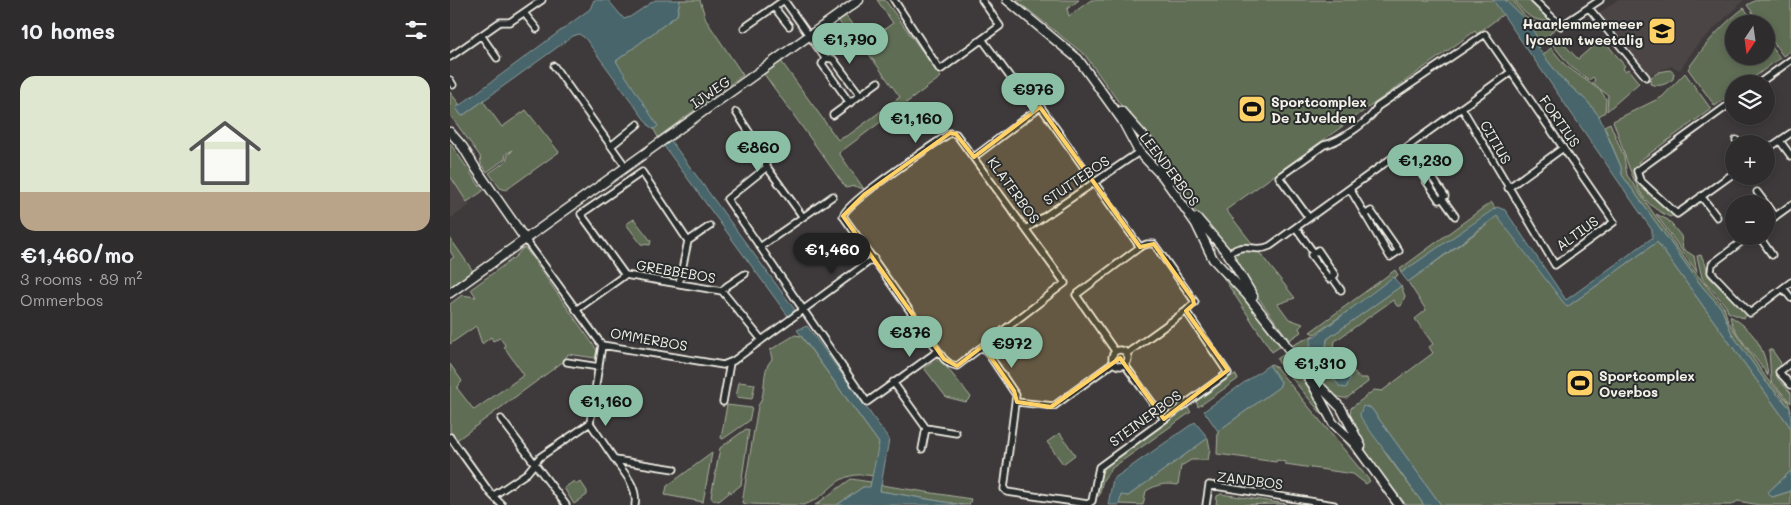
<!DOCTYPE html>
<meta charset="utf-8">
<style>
:root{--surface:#2e2c2c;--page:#3a3838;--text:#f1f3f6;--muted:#a7a7a9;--line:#494848;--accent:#8abfa5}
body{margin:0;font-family:Mali,sans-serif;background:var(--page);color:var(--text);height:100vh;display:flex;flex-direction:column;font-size:19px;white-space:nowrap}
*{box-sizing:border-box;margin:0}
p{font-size:16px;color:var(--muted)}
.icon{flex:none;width:28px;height:28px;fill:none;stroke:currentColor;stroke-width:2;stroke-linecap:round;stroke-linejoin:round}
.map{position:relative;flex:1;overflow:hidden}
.side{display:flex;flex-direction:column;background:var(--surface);width:450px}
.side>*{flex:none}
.needle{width:32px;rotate:193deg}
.fabs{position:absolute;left:1275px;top:15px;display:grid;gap:10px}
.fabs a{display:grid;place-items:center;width:50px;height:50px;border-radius:50%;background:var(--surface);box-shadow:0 2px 8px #0003,0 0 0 1px var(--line);font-size:25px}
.price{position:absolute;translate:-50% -42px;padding:0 11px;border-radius:18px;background:var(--accent);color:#111;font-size:16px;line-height:32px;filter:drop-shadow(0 1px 2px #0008)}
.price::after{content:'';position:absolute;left:50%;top:30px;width:15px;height:11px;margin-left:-8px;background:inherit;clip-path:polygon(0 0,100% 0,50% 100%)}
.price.current{background:#222;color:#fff}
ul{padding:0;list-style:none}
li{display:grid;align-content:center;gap:10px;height:265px;padding:0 20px}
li+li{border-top:1px solid var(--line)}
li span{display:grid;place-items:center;height:155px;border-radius:15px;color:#555}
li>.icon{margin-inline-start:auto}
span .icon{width:90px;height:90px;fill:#fffc;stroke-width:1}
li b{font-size:21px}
h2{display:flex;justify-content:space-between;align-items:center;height:60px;padding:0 20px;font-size:21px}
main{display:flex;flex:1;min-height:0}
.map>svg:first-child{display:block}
.built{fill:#4c4444}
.green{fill:#606d54;stroke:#aaaf9e}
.water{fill:#47656b;stroke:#8c9d9d}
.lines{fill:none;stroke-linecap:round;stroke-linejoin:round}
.street-casing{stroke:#f4f1e8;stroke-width:9}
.secondary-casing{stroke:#f4f1e8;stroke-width:11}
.street{stroke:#2a2d2e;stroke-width:5.5}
.secondary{stroke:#2a2d2e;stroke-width:8}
.marked{fill:#ffd166;fill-opacity:0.2;stroke:#ffd166;stroke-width:4;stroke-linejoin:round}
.labels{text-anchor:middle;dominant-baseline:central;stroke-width:4;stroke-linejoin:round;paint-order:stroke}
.poi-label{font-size:14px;font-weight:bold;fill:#f4f1e8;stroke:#2a2d2e;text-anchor:start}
.street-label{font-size:14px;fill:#f4f1e8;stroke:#2a2d2e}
</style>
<main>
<section class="side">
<h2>10 homes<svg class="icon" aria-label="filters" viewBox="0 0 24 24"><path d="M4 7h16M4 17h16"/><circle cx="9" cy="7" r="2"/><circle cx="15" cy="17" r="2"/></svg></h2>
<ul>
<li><span style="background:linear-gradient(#dfe7d0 75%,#b9a48a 0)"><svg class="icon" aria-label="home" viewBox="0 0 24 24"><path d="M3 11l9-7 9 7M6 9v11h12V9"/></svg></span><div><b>€1,460/mo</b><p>3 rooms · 89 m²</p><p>Ommerbos</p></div></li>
</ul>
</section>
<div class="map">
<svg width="1341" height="505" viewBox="0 0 1341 505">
<rect width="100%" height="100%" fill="#3e3a3b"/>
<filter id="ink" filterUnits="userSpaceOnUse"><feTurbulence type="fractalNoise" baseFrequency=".02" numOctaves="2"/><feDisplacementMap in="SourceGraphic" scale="10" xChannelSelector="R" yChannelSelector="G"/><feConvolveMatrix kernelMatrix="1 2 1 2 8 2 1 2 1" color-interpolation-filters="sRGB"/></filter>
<g filter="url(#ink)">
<path class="built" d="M 1167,0 L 1294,0 L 1246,46 L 1230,70 L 1221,66 L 1199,75 L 1147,15 Z
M 0,177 L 20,205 L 0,219 Z"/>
<path class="green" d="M 230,0 L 250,0 L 256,20 L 293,75 L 208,137 L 166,61 L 223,18 L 227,15 Z
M 427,0 L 435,0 L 491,77 L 389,153 L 414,189 L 404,186 L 396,188 L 314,74 L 331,61 L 388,140 L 400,134 L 450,97 L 418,53 L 416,54 L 410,46 L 407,47 L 388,20 L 395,15 L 408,32 L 417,34 L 420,32 L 424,37 L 443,23 Z
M 566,0 L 629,0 L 617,9 L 619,16 L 641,0 L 1046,0 L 1055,13 L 1027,34 L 1025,31 L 776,210 L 845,298 L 828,304 L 839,319 L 853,324 L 849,328 L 851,332 L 839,340 L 727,186 L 707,147 L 677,114 L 635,55 Z
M 1055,0 L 1063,0 C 1072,15 1083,26 1102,23 L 1106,27 L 1088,48 L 1081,27 Z
M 1065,0 L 1078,0 L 1100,21 C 1084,22 1073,14 1065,0 Z
M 1306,0 L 1341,0 L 1341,51 L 1333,56 L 1316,32 L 1316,24 L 1311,24 L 1297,5 Z
M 1294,8 L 1306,24 L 1284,24 L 1284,56 L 1316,56 L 1316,39 L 1330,58 L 1295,84 L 1284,84 L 1284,92 L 1265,106 L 1238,69 C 1254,46 1271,25 1294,8 Z
M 1152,38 L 1175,66 L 1173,68 L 1175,71 L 1178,69 L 1189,83 L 1157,111 L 1158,95 L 1142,83 L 1145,80 L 1143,77 L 1139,80 L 1120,66 L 1103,45 L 1109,39 L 1128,59 Z
M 1101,48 L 1115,65 L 1151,91 L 1156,99 L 1155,112 L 1149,116 L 1137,101 L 1112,79 L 1093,55 Z
M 1220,70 L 1224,73 L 1223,79 C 1215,85 1210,87 1200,84 L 1201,77 L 1209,72 Z
M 1235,73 L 1261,109 L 1188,162 L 1190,165 L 1184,173 L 1187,180 L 1224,215 L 1220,217 C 1214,214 1208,211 1203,207 C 1182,191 1173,145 1163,121 L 1212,97 Z
M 0,92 L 10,105 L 6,108 L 12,116 L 33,101 L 52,127 L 76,110 L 109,152 L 56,190 L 50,188 L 39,173 L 56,161 L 58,155 L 63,150 L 56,154 L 55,159 L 37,172 L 31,164 L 30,156 L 0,115 Z
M 1160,123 L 1174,157 L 1177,175 L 1240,266 L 1274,307 L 1278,321 L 1286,333 L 1317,379 L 1338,401 L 1341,411 L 1331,396 L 1316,382 L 1282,334 L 1271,308 L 1250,284 L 1172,175 L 1171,167 L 1154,126 Z
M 0,143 L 33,191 L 17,202 L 0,176 Z
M 1041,202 L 1117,307 L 1207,242 L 1341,428 L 1341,471 L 1318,492 L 1322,497 L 1341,491 L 1341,505 L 1309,505 L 1288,501 L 1281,505 L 991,505 L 921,408 L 917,406 L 936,454 L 974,505 L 956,505 C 941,484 894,432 901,408 L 924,390 L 932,391 L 983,353 L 979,347 L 983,344 L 965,319 L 976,310 L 958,282 L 1038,224 L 1035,216 L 951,273 L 950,269 Z
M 1206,214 L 1218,220 L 1231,236 L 1233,249 L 1244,256 L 1247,272 Z
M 184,219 L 201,241 L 200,245 L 191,244 L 176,224 Z
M 0,238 L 23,271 L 0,289 L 0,260 L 4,257 L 0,251 Z
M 73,248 L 76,249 L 147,350 L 145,358 L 118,354 L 114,361 L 7,440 L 0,431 L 0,364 L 12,381 L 7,388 L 24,410 L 74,375 L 54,347 L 55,345 L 50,338 L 43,341 L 41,337 L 32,344 L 26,326 L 0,344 L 0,304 L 12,295 L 26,297 L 21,289 L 65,257 Z
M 1251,255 L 1256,265 L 1258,276 L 1297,315 L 1293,318 L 1278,312 L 1276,306 L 1252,278 L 1247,256 Z
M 767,268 L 791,290 L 831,346 L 822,352 Z
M 945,270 L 948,275 L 945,278 L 865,334 L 860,332 Z
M 951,286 L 955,296 L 951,306 L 947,306 L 943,300 L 885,341 L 884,347 L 909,378 L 917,378 L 918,382 L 897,398 C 876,401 854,360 843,345 L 864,335 L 861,339 L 900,379 L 876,347 L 877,339 Z
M 1280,316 C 1303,329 1316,349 1318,376 C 1309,361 1281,331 1280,316 Z
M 345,335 L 351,336 L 429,443 L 424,476 C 383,469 385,494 354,505 C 346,505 301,505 292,503 L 308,406 C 318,392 310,371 322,359 L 320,350 Z
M 1319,350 L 1322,350 L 1331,363 L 1326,371 L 1328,379 L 1341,393 L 1341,403 L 1321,381 Z
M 836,353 L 873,411 L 921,473 L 829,363 L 827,359 Z
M 489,358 L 521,397 L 516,402 L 496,397 L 474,368 Z
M 821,364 L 825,366 L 920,481 L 916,484 L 903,474 L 835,464 L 835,462 L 827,460 L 826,462 L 767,454 L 768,431 L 829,387 L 831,382 L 819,365 Z
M 785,374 L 788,379 L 748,407 L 746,401 Z
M 289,382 L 305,384 L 302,399 L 286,397 Z
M 277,405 L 302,408 L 299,421 L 273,439 L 271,438 Z
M 737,407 L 741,412 L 662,468 L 653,480 L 649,496 L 647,496 L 653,466 Z
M 296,429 L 299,430 L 291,485 L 281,493 L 279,490 L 279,493 L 269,501 L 263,500 L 261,497 L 270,448 Z
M 610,433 L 625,455 L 613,464 L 597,442 Z
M 758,438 L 760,449 L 758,460 L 741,460 L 731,466 L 728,485 C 714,483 708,484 696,491 L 693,505 L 669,504 L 671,494 L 678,496 Z
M 262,453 L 253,502 L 215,495 L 217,486 Z
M 401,479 L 421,482 L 420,488 L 413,487 L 387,505 L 365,505 Z
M 124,481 L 126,484 L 131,482 L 137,491 L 137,495 L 124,504 L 114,488 Z
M 431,485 L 521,499 L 519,505 L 512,505 L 430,491 Z
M 771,494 L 837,504 L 766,505 L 767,496 Z"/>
<path class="water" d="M 144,0 L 158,0 L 174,19 L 180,17 L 205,0 L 230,0 L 227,15 L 223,18 L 166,61 L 208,126 L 204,129 L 200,127 L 135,38 L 129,34 L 123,36 L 12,116 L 6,108 L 140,9 Z
M 1043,0 L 1055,0 C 1066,12 1091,30 1087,47 L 1112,79 L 1137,101 L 1149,116 L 1171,167 L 1172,175 L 1250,284 L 1271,308 L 1282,334 L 1316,382 L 1340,408 L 1341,428 L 1207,242 L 1117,307 L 1047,216 L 958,282 L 951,273 L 1047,207 L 1055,210 L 1116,300 L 1202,238 L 1202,230 Z
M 221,141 L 345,310 L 338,316 L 214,146 Z
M 943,277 L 951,286 L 877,339 L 876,347 L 900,379 L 896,388 L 890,387 L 860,348 L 861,339 Z
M 357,326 L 439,439 L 430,491 L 512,505 L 387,505 L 413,487 L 420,487 L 429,443 L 347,330 Z
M 819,365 L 831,382 L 829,387 L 768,431 L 754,411 Z
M 913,406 L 921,408 L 991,505 L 974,505 L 911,418 L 910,414 Z
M 745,422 L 758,438 L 678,496 L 671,495 L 669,505 L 658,505 L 663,479 Z
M 1341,471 L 1341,491 L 1322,497 L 1318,492 Z"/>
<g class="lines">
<defs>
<path id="street" d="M 334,0 L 375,58 L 383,59 L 410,95
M 444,0 L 490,70 L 550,26 L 532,0
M 1084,0 L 1111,26 L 1150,0
M 324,7 L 339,26
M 1139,8 L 1196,77
M 74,13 L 87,29
M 294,28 L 334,0
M 31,35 L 47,58
M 532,39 L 560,77 L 576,86 L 690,247
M 0,57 L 50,22 L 60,22 L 92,0
M 375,58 L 372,64 L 400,103
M 104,66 L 176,167
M 0,80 L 3,85
M 1308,84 L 1341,60
M 1284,101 L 1187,171 L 1190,180 L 1227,214 L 1284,173
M 286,112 L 305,141 L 317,167 L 353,217
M 383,115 L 428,82
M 500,133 L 506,134 L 615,283 L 507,366 L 500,364 L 494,359 L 393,216 C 397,201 482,146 500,133 Z
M 1286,140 L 1289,144
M 1330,141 L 1341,156
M 161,146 L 188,124
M 957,148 L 975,173 L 978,171 L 995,196 L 992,198 L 1005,216
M 1316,150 L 1341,133
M 524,157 L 590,107
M 317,167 L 277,199 L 417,402 L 488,351
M 975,173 L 972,175 L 989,200 L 992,198
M 1058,188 L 1113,148
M 900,189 L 940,257 L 949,251 L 921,211 L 915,215
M 1307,192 L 1316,204
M 1251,196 L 1267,217
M 1316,204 L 1325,217
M 859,218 L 829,177 L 874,145 C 889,142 922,120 927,107 L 1035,34 L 1164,222 L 1105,265 L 1012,108
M 1316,223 L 1341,205
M 846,228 L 864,253 L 868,250 L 885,275 L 882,277 L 891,290
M 576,229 L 689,152
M 1299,236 L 1262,264 L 1261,272 L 1300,313 L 1341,282
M 1309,236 L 1322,255
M 75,239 L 152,345 L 273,365 L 283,361 L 424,258
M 238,241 L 260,226
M 310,247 L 383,196
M 864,253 L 861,255 L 879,279 L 882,277
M 778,254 C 797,240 803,254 820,246 L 1061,72
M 175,275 L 131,214 L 192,172 L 238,241 L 229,284
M 1333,288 L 1341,298
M 272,291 L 277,286 L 295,274
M 126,310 L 175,275 L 272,291 L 311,339
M 152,345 L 140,423 L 165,460 L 224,469
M 533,346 L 566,395 L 554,489 L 557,492 L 638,504 L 642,501 L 649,467 L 778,373 L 736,311
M662 358a8 8 0 1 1 16 0a8 8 0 1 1-16 0Z
M 665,351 L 626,295 L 690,247 L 697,244 L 704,244 L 745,302 L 736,311 L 676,354
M 117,362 L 149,367
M 1341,363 L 1329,372 L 1341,385
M 675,365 L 714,419
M 443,382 L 476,428
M 273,402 L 280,363
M 567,402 L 604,406 L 663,363
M 51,419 L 116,505
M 0,437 L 41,494 L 52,505
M 472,449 L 476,428 L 506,433
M 165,460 C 175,474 188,487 185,505
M 43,496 L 77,473 L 90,457 L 140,423
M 756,505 L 759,485 L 884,505"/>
<path id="secondary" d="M 557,0 L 628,59 L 672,120 L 689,152 L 713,177 L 746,224 L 763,259 L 797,295 L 833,341 L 863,385 L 883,423 L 904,443 L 949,505
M 671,111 L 704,148 L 720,180
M 0,132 L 13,147 L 25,167 L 75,239
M 747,218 L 778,254 L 803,296
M 0,293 L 409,0
M 863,379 L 891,408 L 911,446"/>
</defs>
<use href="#street" class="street-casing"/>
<use href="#secondary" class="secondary-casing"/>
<use href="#street" class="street"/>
<use href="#secondary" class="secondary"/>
</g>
</g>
<path class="marked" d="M 590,107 L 690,247 L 704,244 L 743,299 L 744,304 L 736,311 L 778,370 L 714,419 L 670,358 L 601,407 L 567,402 L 564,391 L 533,346 L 507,366 L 494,359 L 393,216 L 415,194 L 500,133 L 506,134 L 524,157 Z"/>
<defs>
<symbol id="university-square" viewBox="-11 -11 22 22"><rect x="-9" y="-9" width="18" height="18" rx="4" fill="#ffd166" stroke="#2a2d2e"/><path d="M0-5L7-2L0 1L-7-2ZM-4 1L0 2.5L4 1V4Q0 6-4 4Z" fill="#111"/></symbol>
<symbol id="stadium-square" viewBox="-11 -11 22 22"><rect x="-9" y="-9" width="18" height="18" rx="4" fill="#ffd166" stroke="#2a2d2e"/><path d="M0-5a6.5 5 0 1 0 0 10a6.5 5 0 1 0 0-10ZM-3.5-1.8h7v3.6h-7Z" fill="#111"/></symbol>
</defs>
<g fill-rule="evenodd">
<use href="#university-square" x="1196" y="15" width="32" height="32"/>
<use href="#stadium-square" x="786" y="93" width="32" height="32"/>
<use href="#stadium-square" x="1114" y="367" width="32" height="32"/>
</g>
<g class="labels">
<g class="poi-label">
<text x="1193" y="23" text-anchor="end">Haarlemmermeer<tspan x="1193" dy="16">lyceum tweetalig</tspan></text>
<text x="821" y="101">Sportcomplex<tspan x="821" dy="16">De IJvelden</tspan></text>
<text x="1149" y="375">Sportcomplex<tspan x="1149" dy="16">Overbos</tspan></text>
</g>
<g class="street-label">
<text transform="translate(260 92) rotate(-35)">IJWEG</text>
<text transform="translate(1110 121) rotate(55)">FORTIUS</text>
<text transform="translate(1046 142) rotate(60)">CITIUS</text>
<text transform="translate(720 169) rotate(53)">LEENDERBOS</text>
<text transform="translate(626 180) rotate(-34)">STUTTEBOS</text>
<text transform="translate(564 190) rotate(54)">KLATERBOS</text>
<text transform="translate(1127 233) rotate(-36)">ALTIUS</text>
<text transform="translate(226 271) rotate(10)">GREBBEBOS</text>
<text transform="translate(199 339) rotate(10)">OMMERBOS</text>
<text transform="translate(695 418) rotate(-36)">STEINERBOS</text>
<text transform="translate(800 480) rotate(7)">ZANDBOS</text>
</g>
</g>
</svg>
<div class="fabs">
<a><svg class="needle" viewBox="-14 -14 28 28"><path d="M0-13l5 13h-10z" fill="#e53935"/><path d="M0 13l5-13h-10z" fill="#a7a7a9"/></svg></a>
<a><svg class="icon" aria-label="layers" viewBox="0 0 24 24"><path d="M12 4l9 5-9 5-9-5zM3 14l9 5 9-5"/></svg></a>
<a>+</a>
<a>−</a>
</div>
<b class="price" style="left:400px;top:65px">€1,790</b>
<b class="price" style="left:583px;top:115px">€976</b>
<b class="price" style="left:466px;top:144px">€1,160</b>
<b class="price" style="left:308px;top:173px">€860</b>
<b class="price" style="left:975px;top:186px">€1,230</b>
<b class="price current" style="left:382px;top:275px">€1,460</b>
<b class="price" style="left:460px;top:358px">€876</b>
<b class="price" style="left:562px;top:369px">€972</b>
<b class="price" style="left:870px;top:389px">€1,310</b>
<b class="price" style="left:156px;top:427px">€1,160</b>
</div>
</main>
